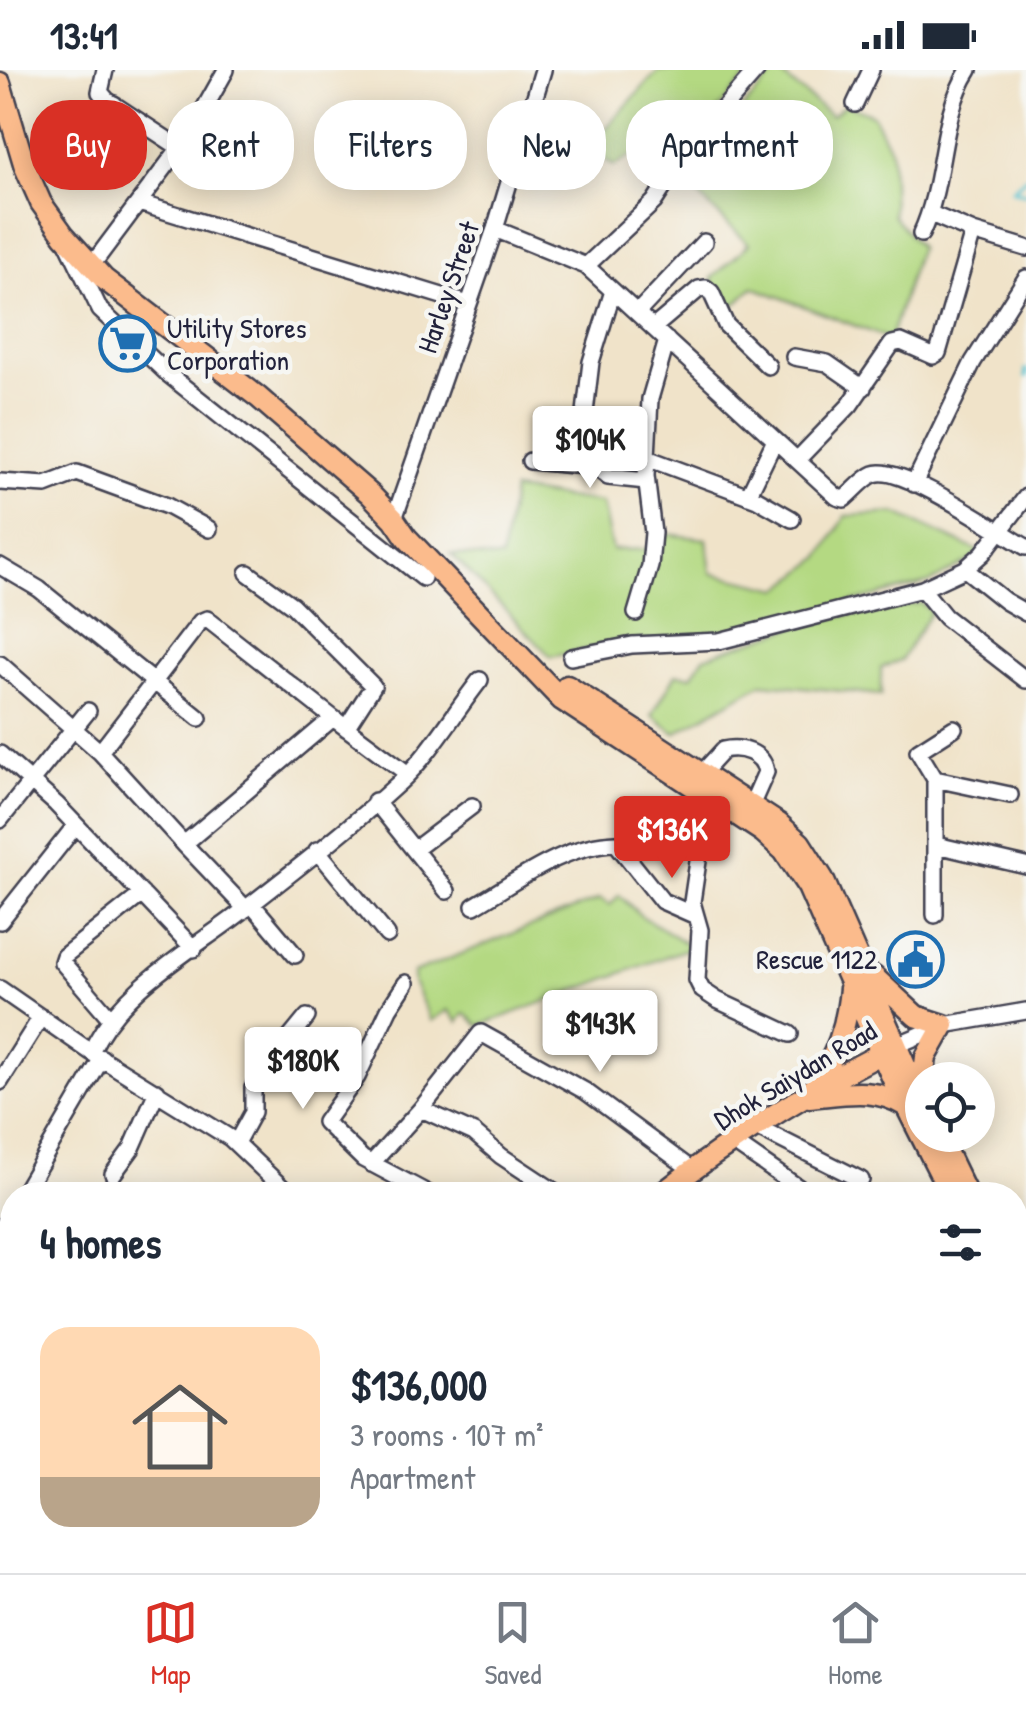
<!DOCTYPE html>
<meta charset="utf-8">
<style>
:root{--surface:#fff;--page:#f2f2f3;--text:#1f2937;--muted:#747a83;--line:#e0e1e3;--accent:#d93025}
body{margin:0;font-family:"Patrick Hand",sans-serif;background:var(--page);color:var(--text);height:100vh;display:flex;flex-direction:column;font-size:38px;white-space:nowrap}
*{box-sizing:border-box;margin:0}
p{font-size:32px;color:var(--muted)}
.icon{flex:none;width:55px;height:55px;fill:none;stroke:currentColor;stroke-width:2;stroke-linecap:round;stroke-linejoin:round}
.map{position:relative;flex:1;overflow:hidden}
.sheet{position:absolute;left:0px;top:1112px;width:1028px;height:392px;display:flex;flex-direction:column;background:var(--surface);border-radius:40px 40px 0 0;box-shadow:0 5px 25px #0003}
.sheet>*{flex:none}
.banner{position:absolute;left:30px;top:30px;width:968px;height:90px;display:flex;gap:20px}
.controls{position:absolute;left:905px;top:992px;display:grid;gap:20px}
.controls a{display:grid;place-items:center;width:90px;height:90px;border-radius:50%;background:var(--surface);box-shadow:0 5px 25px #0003;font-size:50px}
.price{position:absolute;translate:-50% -85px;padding:0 22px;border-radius:10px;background:#fff;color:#222;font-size:32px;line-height:65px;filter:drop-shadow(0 2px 5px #0008)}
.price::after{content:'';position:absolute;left:50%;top:60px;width:30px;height:22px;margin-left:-15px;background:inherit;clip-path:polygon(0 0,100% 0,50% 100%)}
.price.on{background:var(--accent);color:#fff}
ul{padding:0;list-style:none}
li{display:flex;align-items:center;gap:30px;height:250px;padding:0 40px}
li+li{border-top:2px solid var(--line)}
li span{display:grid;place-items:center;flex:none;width:280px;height:200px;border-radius:30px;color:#555}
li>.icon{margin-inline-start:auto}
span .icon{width:120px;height:120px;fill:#fffc;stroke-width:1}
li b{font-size:42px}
h2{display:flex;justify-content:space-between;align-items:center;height:120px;padding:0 40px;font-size:42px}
.pill{padding:0 35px;border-radius:40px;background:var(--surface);box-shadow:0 5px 25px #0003;font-size:35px;line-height:90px}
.pill.on{background:var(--accent);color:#fff}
.status{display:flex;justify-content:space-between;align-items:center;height:70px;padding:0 50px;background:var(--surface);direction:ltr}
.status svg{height:28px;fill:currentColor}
.menu{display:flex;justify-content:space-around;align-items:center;height:140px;border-top:2px solid var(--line);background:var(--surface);font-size:28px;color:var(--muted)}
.menu a{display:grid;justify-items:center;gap:5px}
.menu .on{color:var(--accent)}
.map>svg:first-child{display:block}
.green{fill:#b4d982;stroke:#6b7e5e;stroke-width:2.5}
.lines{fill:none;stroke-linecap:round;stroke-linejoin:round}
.stream{stroke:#57c3d0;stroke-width:4}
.minor-casing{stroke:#413f50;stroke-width:20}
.major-casing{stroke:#413f50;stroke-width:25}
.minor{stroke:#fff;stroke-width:15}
.major{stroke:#fbbb8c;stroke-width:20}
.labels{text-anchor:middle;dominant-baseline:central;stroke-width:9;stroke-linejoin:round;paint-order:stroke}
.street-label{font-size:28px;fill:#22223b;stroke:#f6f6f2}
.poi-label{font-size:28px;fill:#22223b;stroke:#f6f6f2;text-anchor:start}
</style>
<div class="status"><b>13:41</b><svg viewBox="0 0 49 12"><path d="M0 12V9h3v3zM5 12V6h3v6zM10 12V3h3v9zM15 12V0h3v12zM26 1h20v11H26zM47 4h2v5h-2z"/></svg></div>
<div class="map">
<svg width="1026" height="1503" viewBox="0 0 1026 1503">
<rect width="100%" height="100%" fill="#f6f6f2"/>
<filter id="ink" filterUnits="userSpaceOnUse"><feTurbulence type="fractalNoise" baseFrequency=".01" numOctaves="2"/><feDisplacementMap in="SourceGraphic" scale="20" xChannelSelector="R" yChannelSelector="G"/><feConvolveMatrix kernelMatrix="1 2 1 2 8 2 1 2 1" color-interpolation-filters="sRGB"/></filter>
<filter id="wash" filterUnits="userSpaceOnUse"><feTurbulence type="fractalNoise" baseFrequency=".0048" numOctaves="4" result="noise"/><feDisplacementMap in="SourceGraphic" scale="40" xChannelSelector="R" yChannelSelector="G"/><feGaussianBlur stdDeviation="2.25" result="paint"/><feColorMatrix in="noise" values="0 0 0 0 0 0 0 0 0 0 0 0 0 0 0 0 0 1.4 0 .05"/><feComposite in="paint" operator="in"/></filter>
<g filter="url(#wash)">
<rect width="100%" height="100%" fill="#f0e3c9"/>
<path class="green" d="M 659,0 L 753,0 L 685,77 L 664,67 L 614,96 L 588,78 Z
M 777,1 L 831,46 L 846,34 L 873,45 L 891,81 L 893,145 L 919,177 L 890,269 L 753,217 L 726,243 L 712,208 L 749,174 L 679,107 Z
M 513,420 L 602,433 L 612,480 L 648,479 L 659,463 L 707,469 L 711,503 L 780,519 L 820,488 L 846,446 L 895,443 L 983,483 L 931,512 L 725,565 L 611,575 L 551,587 L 451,484 L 501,489 Z
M 921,533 L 931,542 L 901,590 L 881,598 L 881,625 L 762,613 L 675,663 L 652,645 L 676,604 L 692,606 L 704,587 L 721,581 L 815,550 Z
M 619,825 L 640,845 L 692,877 L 479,956 L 465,943 L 458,952 L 448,940 L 431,951 L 413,912 L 413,903 L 600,829 L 610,835 Z"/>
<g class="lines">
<path class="stream" d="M 1026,107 L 1012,120 L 1026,124
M 1026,300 L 1026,306"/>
</g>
</g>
<g filter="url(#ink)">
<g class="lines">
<defs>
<path id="minor" d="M 105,0 L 100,22 L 107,30 L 180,78
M 855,34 L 871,0
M 71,54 L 114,34
M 139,133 L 468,234
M 931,144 L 973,162 L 1026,178
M 495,159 L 586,196 L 837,427 L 844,429 C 853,422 864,408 874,404 C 900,393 1001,463 1026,477
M 921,164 C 946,111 939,46 969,0
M 68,174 L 100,240 L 169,305 L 423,508
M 92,195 L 190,64 L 226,0
M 586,196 L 654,132 L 692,74 L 757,0
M 637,243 L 704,172
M 653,258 L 699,219 L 706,218 L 711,222 L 726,255 L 768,296
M 794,287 L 827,293 L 863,318
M 583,359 L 591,292 L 613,221
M 647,388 L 757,429 L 792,449
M 797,390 L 850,335 L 892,274 L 901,272 L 933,286 L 938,283 L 973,162
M 530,391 L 596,397 L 608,407 L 646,411
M 0,412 L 46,415 L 77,403 L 167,436 L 209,459
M 914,414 L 973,292 L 1026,208
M 748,426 L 775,370
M 394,449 L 495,159 L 543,0
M 0,496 L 39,519 L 199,648
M 965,499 L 1005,531 L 1026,543
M 248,503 L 292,535 L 373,616 L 346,658
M 922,519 L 945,547 L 1026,610
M 636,543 L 650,496 L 653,463 L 646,406 L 650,329 L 667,270
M 571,587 L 632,575 L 719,571 L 922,519 L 965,499 L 983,483 L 1026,427
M 0,594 L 100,682 L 184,774
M 100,682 L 200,552 L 207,549 L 333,648
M 0,684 L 56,734 L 194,879
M 701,704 L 723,680 C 741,676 763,682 766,702 L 751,736
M 935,709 L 1010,725
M 375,731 L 447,821
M 0,750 L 88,641
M 701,771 L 692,832 L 700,860 L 697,910 L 702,920 L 717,930 L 790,964
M 936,775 L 1026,796
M 317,780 L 387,865
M 414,780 L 472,736
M 252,834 L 295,885
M 474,836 C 517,811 565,774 616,773 L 662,831 L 696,846
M 246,839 L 184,774 L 333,648 L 408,704
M 935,845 L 935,709 L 918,681 L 954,658
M 0,851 L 76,755
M 406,913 L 389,939 L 357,1007 L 325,1052 L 363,1089 L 431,1125
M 0,919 L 91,982 L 230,1068 L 290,1125
M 111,949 L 62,892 L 64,886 L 142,824
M 897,975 L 944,955 L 1026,941
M 91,982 C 119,920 188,883 240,843 C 294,801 350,758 400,712 C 431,683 454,643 480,610
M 0,1012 L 41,947
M 421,1039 L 474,1063 L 501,1086 L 560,1125
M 758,1058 L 861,1110
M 236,1073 L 253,1042 L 253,1018 L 257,1008 L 307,947
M 734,1073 L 809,1125
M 371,1094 L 421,1039 L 481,963 L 585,1021 L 692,1100
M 113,1104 L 132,1078 L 157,1021
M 679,1110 L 697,1125
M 22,1125 L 102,988
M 0,1164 L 12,1142
M 0,1432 L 12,1421
M 1015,1442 L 1024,1443 L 1026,1472
M 320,1492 L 335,1503
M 538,1492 L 560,1503
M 683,1492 L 684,1503
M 753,1492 L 753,1503
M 842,1492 L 985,1497 L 989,1503
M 823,1503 L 824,1492"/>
<path id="major" d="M 0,13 L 25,97 L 41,133 L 64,165 L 104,209 L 258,327 L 370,424 L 394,449 L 407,468 L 562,630 L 763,762 L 784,781 L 808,817 L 896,1016 L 951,1125
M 567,616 L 779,754 L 800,773 L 823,809 L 922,1034
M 873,906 L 916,946 L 944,955 L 926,987 L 921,1026
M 814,1016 C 837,986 847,955 850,918
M 809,1027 C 844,1024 874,1016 906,1036
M 938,1065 L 967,1125
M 660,1125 C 731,1069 810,1020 890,979
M 1015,1235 L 1026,1264
M 1015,1268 L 1026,1299
M 155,1503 L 169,1492"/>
</defs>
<use href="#minor" class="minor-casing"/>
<use href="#major" class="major-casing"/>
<use href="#minor" class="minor"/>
<use href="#major" class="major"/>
</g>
</g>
<defs>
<symbol id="supermarket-ring" viewBox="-11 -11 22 22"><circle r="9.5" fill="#f6f6f2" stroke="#1f6fb2" stroke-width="1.5"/><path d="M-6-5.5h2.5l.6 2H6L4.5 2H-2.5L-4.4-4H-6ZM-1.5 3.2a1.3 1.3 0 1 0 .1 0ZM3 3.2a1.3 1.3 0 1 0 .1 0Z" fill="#1f6fb2"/></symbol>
<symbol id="civic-ring" viewBox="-11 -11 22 22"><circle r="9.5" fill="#f6f6f2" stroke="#1f6fb2" stroke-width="1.5"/><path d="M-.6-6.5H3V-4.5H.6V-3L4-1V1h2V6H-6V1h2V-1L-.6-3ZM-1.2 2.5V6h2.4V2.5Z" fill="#1f6fb2"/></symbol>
</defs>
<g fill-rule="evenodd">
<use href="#supermarket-ring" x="96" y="242" width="63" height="63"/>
<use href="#civic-ring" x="884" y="858" width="63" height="63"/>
</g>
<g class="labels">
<g class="street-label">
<text transform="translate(448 217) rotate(-71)">Harley Street</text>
<text transform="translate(795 1005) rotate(-31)">Dhok Saiydan Road</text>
</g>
<g class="poi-label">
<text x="167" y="258">Utility Stores<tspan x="167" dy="32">Corporation</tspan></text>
<text x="877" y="889" text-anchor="end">Rescue 1122</text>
</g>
</g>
</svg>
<div class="controls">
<a><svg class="icon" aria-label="locate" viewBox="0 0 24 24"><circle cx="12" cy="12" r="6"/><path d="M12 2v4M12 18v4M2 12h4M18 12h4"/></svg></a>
</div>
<b class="price" style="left:590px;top:421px">$104K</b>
<b class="price on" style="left:672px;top:811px">$136K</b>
<b class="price" style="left:600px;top:1005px">$143K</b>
<b class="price" style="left:303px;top:1042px">$180K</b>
<div class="banner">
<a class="pill on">Buy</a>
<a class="pill">Rent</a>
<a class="pill">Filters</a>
<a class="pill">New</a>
<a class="pill">Apartment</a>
</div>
<section class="sheet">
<h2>4 homes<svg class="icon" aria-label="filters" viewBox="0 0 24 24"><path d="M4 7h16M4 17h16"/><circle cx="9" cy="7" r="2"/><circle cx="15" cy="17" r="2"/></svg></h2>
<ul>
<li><span style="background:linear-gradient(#ffd9b3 75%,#b9a48a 0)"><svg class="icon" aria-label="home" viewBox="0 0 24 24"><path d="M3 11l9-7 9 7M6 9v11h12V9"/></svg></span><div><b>$136,000</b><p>3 rooms · 107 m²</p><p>Apartment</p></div></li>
</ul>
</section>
</div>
<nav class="menu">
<a class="on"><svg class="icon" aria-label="map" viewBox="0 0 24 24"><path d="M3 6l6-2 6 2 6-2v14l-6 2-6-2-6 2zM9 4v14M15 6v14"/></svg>Map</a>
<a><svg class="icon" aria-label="saved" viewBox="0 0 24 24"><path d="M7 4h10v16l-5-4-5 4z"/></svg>Saved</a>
<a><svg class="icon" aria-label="home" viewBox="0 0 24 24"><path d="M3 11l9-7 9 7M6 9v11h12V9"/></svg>Home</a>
</nav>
